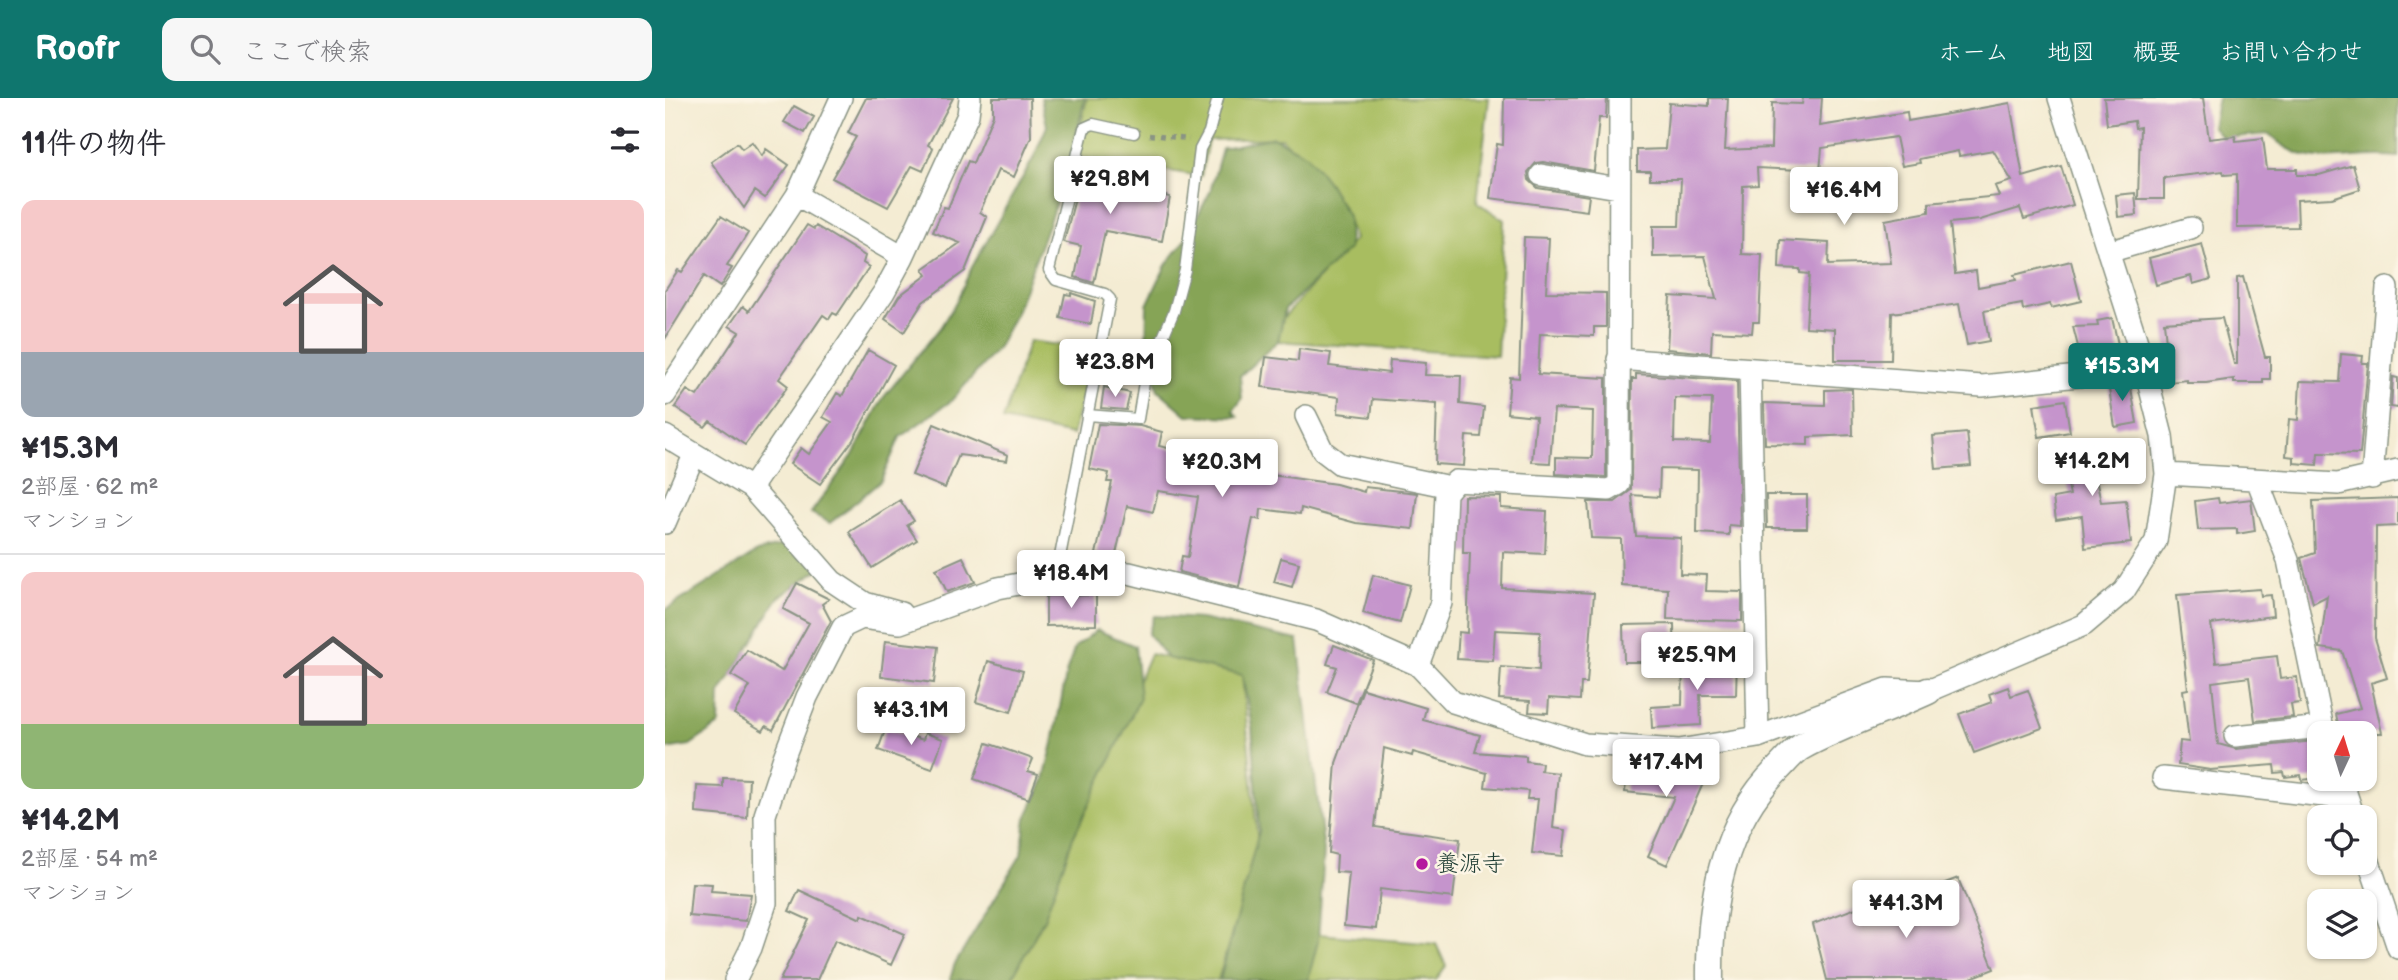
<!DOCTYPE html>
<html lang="ja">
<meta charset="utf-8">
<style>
:root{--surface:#fff;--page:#f7f7f7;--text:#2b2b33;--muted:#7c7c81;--line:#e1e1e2;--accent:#0f766e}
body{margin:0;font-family:"Balsamiq Sans","Klee One",sans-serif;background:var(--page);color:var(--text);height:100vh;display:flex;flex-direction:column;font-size:26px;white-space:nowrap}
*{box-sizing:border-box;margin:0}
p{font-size:23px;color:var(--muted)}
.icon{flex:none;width:38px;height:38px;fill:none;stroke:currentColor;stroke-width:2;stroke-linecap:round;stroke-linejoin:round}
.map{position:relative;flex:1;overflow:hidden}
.side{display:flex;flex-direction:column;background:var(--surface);width:665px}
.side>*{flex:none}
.needle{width:46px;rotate:4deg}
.controls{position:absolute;left:1642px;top:623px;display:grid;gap:14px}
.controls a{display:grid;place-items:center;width:70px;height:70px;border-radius:14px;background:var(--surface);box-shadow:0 2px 5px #0004;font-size:35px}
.price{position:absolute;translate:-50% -60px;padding:0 16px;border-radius:7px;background:#fff;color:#222;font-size:23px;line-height:46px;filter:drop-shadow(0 2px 4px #0008)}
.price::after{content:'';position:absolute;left:50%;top:42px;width:21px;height:16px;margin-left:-10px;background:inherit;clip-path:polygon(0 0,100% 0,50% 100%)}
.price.active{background:var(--accent);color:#fff}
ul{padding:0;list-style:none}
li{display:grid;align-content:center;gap:14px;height:371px;padding:0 21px}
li+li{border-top:2px solid var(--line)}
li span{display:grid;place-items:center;height:217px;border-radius:14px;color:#555}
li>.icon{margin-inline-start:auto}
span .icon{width:126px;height:126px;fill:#fffc;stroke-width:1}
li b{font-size:30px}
h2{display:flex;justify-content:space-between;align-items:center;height:84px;padding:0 21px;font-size:30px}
header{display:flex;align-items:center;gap:42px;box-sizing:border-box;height:98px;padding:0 35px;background:var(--accent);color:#fff}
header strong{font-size:33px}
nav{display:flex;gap:38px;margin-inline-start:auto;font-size:24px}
.search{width:490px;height:63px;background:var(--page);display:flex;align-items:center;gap:18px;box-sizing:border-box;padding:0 24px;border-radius:14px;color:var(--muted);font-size:26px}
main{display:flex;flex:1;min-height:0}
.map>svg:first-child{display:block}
.green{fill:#a8bd61;stroke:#647d4a;stroke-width:2}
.forest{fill:#86a457;stroke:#527046;stroke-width:2}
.building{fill:#c594cc;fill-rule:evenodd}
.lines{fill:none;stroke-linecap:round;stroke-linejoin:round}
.service-casing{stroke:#8a9484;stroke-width:13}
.minor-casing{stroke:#8a9484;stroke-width:24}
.tertiary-casing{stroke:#8a9484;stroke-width:29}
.path{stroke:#8a9484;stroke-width:4.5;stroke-dasharray:5 5;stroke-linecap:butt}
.service{stroke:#fff;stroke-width:10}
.minor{stroke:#fff;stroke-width:21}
.tertiary{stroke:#fff;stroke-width:26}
.poi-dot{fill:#b5179e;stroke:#fcf5e5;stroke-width:2.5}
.labels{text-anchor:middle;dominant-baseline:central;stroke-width:5;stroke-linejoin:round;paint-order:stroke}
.poi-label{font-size:23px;fill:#1f3d34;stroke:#fcf5e5;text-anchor:start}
</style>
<header>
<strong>Roofr</strong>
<div class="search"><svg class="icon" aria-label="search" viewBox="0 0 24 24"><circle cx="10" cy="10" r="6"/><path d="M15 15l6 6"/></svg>ここで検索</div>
<nav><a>ホーム</a><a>地図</a><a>概要</a><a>お問い合わせ</a></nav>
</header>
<main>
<section class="side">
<h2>11件の物件<svg class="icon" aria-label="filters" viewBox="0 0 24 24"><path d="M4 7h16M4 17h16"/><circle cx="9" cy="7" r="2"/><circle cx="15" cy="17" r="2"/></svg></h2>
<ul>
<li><span style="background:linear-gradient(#f6c9c9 70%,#9aa5b1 0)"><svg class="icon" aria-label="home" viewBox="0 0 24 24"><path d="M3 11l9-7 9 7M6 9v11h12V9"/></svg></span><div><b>¥15.3M</b><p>2部屋 · 62 m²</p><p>マンション</p></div></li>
<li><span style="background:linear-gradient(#f6c9c9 70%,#8fb573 0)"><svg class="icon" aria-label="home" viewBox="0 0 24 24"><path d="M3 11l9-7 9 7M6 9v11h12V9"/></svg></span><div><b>¥14.2M</b><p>2部屋 · 54 m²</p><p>マンション</p></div></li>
</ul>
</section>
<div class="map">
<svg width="1733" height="882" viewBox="0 0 1733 882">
<rect width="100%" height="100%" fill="#fcf5e5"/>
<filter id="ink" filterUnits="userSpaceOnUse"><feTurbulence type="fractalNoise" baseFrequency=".0143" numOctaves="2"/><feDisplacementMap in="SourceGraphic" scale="14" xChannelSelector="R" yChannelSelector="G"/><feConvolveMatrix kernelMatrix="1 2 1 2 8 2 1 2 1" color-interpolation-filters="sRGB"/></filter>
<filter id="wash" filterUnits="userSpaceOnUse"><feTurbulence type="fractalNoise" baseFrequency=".00686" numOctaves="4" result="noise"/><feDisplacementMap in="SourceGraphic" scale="28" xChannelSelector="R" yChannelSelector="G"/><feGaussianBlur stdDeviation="1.57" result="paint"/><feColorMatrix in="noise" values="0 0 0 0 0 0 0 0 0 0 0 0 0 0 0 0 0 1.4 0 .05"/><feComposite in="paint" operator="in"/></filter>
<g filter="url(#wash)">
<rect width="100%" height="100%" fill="#f4ecd3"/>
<path class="green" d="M 422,0 L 551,0 L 544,37 L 559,0 L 824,0 L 812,104 L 839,122 L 832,258 L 613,243 L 618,220 L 689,141 L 675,104 L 617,40 L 543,42 L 536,78 L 409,58 Z
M 364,243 L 430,252 L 407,337 L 338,322 Z
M 485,556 L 577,577 L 593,747 L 553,882 L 343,882 Z
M 653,836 L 771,846 L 781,868 L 771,882 L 642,882 Z"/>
<path class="forest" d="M 376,0 L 420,0 L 403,72 L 351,214 L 332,251 L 286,303 L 235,339 L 216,383 L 165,425 L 146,415 L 188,357 L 218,300 L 275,230 L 291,204 L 307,169 L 368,61 L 382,28 Z
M 1553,0 L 1733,0 L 1733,59 C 1681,52 1648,78 1604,36 L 1558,40 L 1547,28 Z
M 608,39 L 642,57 L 664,86 L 683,118 L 684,151 L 620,211 L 613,243 L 575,278 L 577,301 L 568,313 L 573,319 L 522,317 L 493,292 L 481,256 L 482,207 L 501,167 L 519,144 L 545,94 L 557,50 Z
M 132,443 L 155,470 L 113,500 L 55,596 L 54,627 L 25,647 L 0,651 L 0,512 L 92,454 Z
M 489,518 L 536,521 L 633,542 L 659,753 L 653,843 L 643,882 L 555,882 L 594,733 L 587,629 L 577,577 L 502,560 L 483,536 Z
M 432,532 L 470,548 L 475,600 L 408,740 L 379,821 L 346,882 L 285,882 L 289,868 L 356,757 L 361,720 L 379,682 L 388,645 L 402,572 L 410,549 Z"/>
<g id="blocks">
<path class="building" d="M 201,0 L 288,0 L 263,47 L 268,50 L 258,73 L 247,68 L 223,109 L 167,80 L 191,39 L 183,35 Z
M 328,0 L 365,0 L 366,39 L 349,79 L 333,72 L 315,114 L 322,119 L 300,173 L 258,204 L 239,234 L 220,221 L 234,198 L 262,177 L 258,171 L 295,145 L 268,134 L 279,109 L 283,110 L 303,63 L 308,65 L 328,17 Z
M 839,0 L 942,0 L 941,20 L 934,20 L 929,73 L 878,64 L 871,65 L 863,74 L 864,82 L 873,90 L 924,98 L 922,113 L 825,100 L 832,46 L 838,47 Z
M 1044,0 L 1063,0 L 1060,52 L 1106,50 L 1107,5 L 1137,6 L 1138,0 L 1157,0 L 1155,28 L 1242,14 L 1243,23 L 1345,5 L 1358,79 L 1396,68 L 1408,107 L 1359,121 L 1355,110 L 1315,122 L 1285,125 L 1290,176 L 1311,173 L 1313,189 L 1351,182 L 1349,177 L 1406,163 L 1416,203 L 1386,210 L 1385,206 L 1358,212 L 1357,206 L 1319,213 L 1324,243 L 1302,247 L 1294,206 L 1227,215 L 1226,262 L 1170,262 L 1170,231 L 1141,229 L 1144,176 L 1135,175 L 1135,171 L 1114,170 L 1115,142 L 1164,145 L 1163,167 L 1226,165 L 1220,122 L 1264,114 L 1264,105 L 1334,98 L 1330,88 L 1347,83 L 1328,52 L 1294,58 L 1293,53 L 1254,61 L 1255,65 L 1237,68 L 1231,39 L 1157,50 L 1155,73 L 1092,70 L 1093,87 L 1078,88 L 1077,156 L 1097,157 L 1094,224 L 1088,224 L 1087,235 L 1047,233 L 1046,255 L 1002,251 L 1005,198 L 1051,201 L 1040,158 L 988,159 L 988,128 L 1014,128 L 1016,81 L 985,81 L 985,73 L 972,73 L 972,52 L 1000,51 L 1004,5 L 1044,8 Z
M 1439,0 L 1538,0 L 1544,41 L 1570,38 L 1571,43 L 1598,40 L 1602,71 L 1632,71 L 1632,77 L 1654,77 L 1688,67 L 1695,91 L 1667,100 L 1632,102 L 1633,129 L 1572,130 L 1572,76 L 1559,77 L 1558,73 L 1499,80 L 1499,101 L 1473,101 L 1475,29 L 1470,30 L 1469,23 L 1442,27 Z
M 129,8 L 149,19 L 140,35 L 119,24 Z
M 87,44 L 97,58 L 101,51 L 124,67 L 100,100 L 90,93 L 79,110 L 46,64 L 72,45 L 77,51 Z
M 419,65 L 448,69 L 445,87 L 505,99 L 497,143 L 440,133 L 429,185 L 410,179 L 416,148 L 399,144 Z
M 1470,95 L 1472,117 L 1453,119 L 1451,97 Z
M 56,118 L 83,135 L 62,168 L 67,170 L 55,189 L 39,178 L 0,241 L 0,192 L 13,172 L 17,174 Z
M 142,127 L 149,131 L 151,128 L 200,158 L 198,165 L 204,169 L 172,217 L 168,215 L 164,221 L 158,217 L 114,281 L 123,288 L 80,347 L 45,323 L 40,329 L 10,309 L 22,292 L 32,298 L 74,234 L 64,228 L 78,208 L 84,213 Z
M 859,139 L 884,140 L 881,194 L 941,195 L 941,229 L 929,229 L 929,238 L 875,236 L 873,276 L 941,280 L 941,379 L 891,376 L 891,359 L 927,360 L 928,313 L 889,311 L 885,365 L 867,364 L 871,318 L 842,315 L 845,279 L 854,280 Z
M 1537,146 L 1546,181 L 1528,186 L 1526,178 L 1491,187 L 1484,160 Z
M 1578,179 L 1600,259 L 1605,259 L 1605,281 L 1598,281 L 1598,285 L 1569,285 L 1569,281 L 1541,285 L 1522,285 L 1522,282 L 1505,284 L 1499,224 L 1557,220 L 1569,266 L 1572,266 L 1572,180 Z
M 406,195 L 430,203 L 426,226 L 395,220 L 400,196 L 406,197 Z
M 1447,220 L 1455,255 L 1417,264 L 1408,229 L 1433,228 L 1432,223 Z
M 634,251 L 666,255 L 664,268 L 724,275 L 725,262 L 761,265 L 760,277 L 796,278 L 795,306 L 819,309 L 816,339 L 801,338 L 799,368 L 770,366 L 772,306 L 708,301 L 706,319 L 673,315 L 674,299 L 597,289 L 601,259 L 633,263 Z
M 203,252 L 229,267 L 188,342 L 155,386 L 125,366 L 136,350 L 144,356 L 167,324 L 158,319 L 172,295 L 177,298 Z
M 1676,256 L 1698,258 L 1697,265 L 1703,265 L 1695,356 L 1653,355 L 1652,367 L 1629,365 L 1629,359 L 1621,358 L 1624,321 L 1633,322 L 1635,283 L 1674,284 Z
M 971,276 L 1072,283 L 1075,428 L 1064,427 L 1064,437 L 1032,435 L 1033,372 L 995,371 L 994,399 L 967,397 L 971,438 L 1016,440 L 1015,476 L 1042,477 L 1041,493 L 1077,494 L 1077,523 L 1002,521 L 1003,491 L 957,488 L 956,441 L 926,440 L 923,404 L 950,404 L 966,392 L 967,281 L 971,281 ZM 1010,300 L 1047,301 L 1045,345 L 1009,344 Z
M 1728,279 L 1733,280 L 1733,310 L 1726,309 Z
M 1461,280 L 1465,284 L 1472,325 L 1450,329 L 1443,285 Z
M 439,289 L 465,295 L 461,312 L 436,310 Z
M 1187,291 L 1188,337 L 1143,339 L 1143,347 L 1100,346 L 1099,305 L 1160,307 L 1160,292 Z
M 1400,302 L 1405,334 L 1374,339 L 1369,307 Z
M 269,326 L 343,357 L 342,363 L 294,357 L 280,390 L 247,377 Z
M 433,326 L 475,328 L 497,334 L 494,348 L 557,362 L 556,370 L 671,386 L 699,394 L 700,389 L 752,395 L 748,431 L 691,425 L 636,410 L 635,416 L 596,411 L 595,422 L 588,420 L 574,489 L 514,474 L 517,458 L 523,459 L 533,399 L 493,393 L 488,414 L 462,408 L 450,460 L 431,456 L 447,384 L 442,384 L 444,375 L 424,371 Z
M 1302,335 L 1306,368 L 1271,371 L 1268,338 Z
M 1443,343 L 1447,364 L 1428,368 L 1436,404 L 1461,402 L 1466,445 L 1420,450 L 1417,418 L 1391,422 L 1388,400 L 1405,397 L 1396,352 Z
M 1101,397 L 1142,397 L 1142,430 L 1102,430 Z
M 799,398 L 836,399 L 836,410 L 882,413 L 880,456 L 838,454 L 837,490 L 929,495 L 922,585 L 916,585 L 915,602 L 884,600 L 883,615 L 864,614 L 865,603 L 834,601 L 836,569 L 874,572 L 875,534 L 830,532 L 828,563 L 792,561 L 794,534 L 802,535 L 805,455 L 798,455 Z
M 1553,400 L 1554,405 L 1586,401 L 1590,433 L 1572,436 L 1572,431 L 1533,432 L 1530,403 Z
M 1733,400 L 1733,428 L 1711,429 L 1710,540 L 1722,580 L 1706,585 L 1717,635 L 1675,635 L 1671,616 L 1695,610 L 1677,553 L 1655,550 L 1662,498 L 1648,505 L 1636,460 L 1650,455 L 1648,403 Z
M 235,402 L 249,423 L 242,427 L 252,442 L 207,470 L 184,434 Z
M 298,459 L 310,484 L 282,494 L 271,471 Z
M 616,460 L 634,465 L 627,489 L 609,484 Z
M 708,477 L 745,487 L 735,525 L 698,515 Z
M 132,485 L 164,501 L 157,506 L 166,523 L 108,632 L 101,628 L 98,633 L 69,616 L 85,588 L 66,577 L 82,552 L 117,573 L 144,525 L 118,511 Z
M 1595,491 L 1596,498 L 1606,497 L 1608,518 L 1546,526 L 1551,565 L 1612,558 L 1615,581 L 1632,579 L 1635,605 L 1626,606 L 1628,619 L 1590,623 L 1584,579 L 1547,584 L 1553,646 L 1571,651 L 1649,643 L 1654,647 L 1654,680 L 1637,682 L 1636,677 L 1620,679 L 1619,674 L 1610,675 L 1609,667 L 1545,672 L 1513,667 L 1515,643 L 1524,644 L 1518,592 L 1523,591 L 1512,497 Z
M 431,497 L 431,527 L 381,528 L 381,498 Z
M 1009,526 L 1010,570 L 983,570 L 983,564 L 959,564 L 958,527 Z
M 220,543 L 273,549 L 269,585 L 216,578 Z
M 669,547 L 708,562 L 691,605 L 662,594 L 672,569 L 662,566 Z
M 1053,560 L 1072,560 L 1071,597 L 1035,597 L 1036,627 L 987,630 L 986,609 L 1017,607 L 1018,563 L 1052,567 Z
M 323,563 L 358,573 L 346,614 L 311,604 Z
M 1343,589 L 1346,598 L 1363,592 L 1377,630 L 1309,655 L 1294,616 L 1327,604 L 1324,596 Z
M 698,591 L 761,610 L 758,622 L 815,637 L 810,654 L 861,658 L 861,663 L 877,665 L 876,673 L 893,675 L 888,730 L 901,732 L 898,758 L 867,755 L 873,701 L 862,701 L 863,693 L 820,689 L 822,675 L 748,654 L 747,658 L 719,650 L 710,729 L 795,741 L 788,800 L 715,791 L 711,831 L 679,828 L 684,775 L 671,774 L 672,757 L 664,755 L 671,665 Z
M 221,630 L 258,642 L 260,635 L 278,641 L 267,671 L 213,652 Z
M 322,645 L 368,661 L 363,673 L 373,676 L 364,701 L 309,681 Z
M 963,662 L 1004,665 L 1040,681 L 1002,767 L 983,758 L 1009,699 L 960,694 Z
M 58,680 L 84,681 L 82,720 L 31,715 L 32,688 L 58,689 Z
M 1293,780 L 1329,871 L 1301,882 L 1162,882 L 1148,826 L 1204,805 L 1207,813 Z
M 27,785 L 47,786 L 46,793 L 86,796 L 81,823 L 24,818 Z
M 134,792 L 196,821 L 197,817 L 240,836 L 226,867 L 170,842 L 152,882 L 115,882 L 144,822 L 124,813 Z"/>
</g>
</g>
<g filter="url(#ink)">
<use href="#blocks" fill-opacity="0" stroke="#8a9484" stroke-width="2"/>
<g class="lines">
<defs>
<path id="service" d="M 422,317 L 473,321 L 479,284 L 509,213 L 520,172 L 535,51 L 544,34 L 553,0
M 391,479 L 445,201 L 440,196 L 391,182 L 384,172 L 419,30 L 428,26 L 469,35"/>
<path id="minor" d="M 876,77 L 953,90
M 132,97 L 238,159
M 1443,154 L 1526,130
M 953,261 L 1317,288 L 1414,278 L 1478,263
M 1085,271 L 1093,639
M 0,297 L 132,97 L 176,0
M 641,318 L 658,353 L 675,366 L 785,389
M 0,338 L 86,390 L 167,483 L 200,505 L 236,515
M 1501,376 L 1673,386 L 1733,372
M 1707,380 L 1722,190
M 1593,384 L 1623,462 L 1659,635
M 86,390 L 219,194 L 238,159 L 303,17 L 305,0
M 0,425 L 29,357
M 753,567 L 776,505 L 781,395 L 791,383 L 944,392 L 954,386 L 955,0
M 1570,638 L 1657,629
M 1498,680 L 1668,699 L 1681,694
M 1677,683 L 1689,719
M 1699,749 L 1733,850
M 70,882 L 86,850 L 101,805 L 100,717 L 119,659 L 142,599 L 178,529 L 197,520 L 235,525 L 333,490 L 426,472 L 464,475 L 651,522 L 753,567 L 788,604 L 920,646 L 1014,652 L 1093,639 L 1222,591 L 1263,593 L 1419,527 L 1459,493 L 1491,443 L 1501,376 L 1497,338 L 1478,263 L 1394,0"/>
<path id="tertiary" d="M 1045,882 C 1044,806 1057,726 1113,671 C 1120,664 1128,654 1136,649 C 1176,627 1222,612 1263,593"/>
</defs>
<use href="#service" class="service-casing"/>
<use href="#minor" class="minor-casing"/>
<use href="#tertiary" class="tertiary-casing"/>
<path class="path" d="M 484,37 L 524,41"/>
<use href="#service" class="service"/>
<use href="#minor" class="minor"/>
<use href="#tertiary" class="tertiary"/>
</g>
</g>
<circle class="poi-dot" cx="757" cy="766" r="7"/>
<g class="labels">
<g class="poi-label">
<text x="771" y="766">養源寺</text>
</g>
</g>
</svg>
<div class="controls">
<a><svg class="needle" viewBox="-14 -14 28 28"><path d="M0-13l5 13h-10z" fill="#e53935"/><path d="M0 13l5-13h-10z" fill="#7c7c81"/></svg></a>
<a><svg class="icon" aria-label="locate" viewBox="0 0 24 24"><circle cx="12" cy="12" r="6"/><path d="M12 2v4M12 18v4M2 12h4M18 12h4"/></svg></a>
<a><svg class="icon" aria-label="layers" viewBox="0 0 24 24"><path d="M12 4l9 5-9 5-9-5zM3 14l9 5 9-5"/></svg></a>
</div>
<b class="price" style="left:445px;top:118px">¥29.8M</b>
<b class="price" style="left:1179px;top:129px">¥16.4M</b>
<b class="price" style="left:450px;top:301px">¥23.8M</b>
<b class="price active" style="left:1457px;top:305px">¥15.3M</b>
<b class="price" style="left:1427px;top:400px">¥14.2M</b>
<b class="price" style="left:557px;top:401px">¥20.3M</b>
<b class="price" style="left:406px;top:512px">¥18.4M</b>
<b class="price" style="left:1032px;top:594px">¥25.9M</b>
<b class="price" style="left:246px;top:649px">¥43.1M</b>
<b class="price" style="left:1001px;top:701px">¥17.4M</b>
<b class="price" style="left:1241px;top:842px">¥41.3M</b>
</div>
</main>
